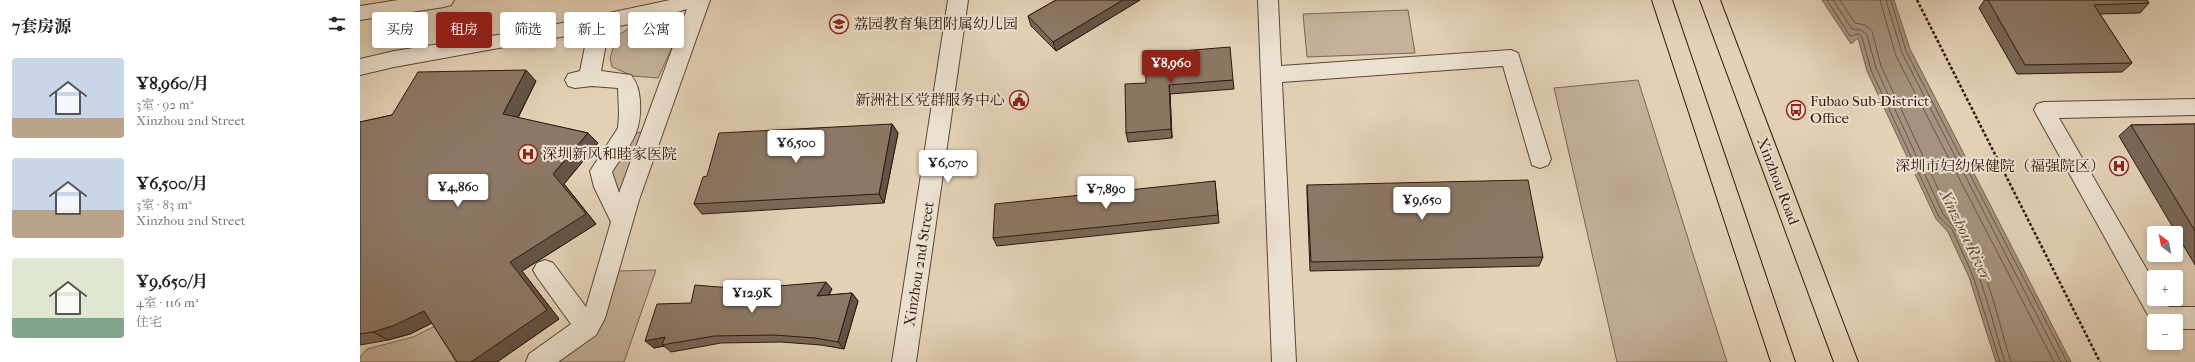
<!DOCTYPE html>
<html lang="zh">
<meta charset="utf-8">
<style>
:root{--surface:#fff;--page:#f6f6f6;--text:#222;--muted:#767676;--accent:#8f2418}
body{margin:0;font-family:"IM FELL French Canon","Noto Serif SC",serif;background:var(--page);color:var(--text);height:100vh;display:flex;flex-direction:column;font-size:15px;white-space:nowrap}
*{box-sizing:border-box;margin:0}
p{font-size:13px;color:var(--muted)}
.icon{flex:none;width:22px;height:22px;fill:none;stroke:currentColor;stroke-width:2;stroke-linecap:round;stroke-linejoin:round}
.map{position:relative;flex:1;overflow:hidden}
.details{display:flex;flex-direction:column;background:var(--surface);width:360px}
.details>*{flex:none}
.hud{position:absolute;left:12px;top:12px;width:380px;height:36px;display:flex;gap:8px}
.needle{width:26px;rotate:328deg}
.buttons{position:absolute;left:1787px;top:226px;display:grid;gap:8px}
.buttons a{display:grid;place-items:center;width:36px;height:36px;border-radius:4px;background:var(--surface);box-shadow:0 2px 6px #0003;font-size:20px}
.price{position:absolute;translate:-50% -34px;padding:0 9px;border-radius:4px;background:#fff;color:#222;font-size:13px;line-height:26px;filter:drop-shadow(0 1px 2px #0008)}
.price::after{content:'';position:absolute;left:50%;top:24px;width:12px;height:9px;margin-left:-6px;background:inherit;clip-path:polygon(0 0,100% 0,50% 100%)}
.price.current{background:var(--accent);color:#fff}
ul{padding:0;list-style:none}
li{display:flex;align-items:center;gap:12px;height:100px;padding:0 12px}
li span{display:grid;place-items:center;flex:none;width:112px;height:80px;border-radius:4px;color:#555}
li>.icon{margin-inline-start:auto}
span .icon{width:48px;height:48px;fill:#fffc;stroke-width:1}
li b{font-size:17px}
h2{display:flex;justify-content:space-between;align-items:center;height:48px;padding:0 12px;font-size:17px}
.chip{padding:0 14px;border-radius:4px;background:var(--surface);box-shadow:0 2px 6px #0003;font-size:14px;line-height:36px}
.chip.current{background:var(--accent);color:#fff}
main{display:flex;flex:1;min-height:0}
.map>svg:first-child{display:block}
.green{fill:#c5b29b;stroke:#7a6454}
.water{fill:#a6927e;stroke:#766151}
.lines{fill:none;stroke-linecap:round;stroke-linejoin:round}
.shore{stroke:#6a5446;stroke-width:1}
.minor-casing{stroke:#5c4638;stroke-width:2}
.major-casing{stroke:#2f170d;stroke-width:2}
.path{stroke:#2f170d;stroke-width:2.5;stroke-dasharray:3 2;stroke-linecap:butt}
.minor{fill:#ede2d1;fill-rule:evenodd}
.major{fill:#e4d2b8;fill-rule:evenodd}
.wall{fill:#796758;stroke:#2f170d}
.shaded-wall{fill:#635447;stroke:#2f170d}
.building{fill:#8d7866;stroke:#2f170d}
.labels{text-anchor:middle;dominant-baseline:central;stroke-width:4;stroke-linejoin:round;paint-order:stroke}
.poi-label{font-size:15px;fill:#2f170d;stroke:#ede2d1;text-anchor:start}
.street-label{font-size:15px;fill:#2f170d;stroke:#ede2d1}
.water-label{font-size:16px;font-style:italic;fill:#5f483a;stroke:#ede2d1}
</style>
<main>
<section class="details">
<h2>7套房源<svg class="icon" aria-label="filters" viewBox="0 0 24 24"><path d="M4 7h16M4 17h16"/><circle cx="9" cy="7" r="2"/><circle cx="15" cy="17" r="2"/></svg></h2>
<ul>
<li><span style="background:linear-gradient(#c9d6e8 75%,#b9a48a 0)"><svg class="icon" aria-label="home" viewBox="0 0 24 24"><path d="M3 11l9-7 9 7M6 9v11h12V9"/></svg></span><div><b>¥8,960/月</b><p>3室 · 92 m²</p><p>Xinzhou 2nd Street</p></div></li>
<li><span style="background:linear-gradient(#c9d6e8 65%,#b9a48a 0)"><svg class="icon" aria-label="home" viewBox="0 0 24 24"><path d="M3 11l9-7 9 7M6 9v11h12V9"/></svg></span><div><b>¥6,500/月</b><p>3室 · 83 m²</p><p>Xinzhou 2nd Street</p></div></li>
<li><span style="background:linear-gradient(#dfe7d0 75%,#7fa58c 0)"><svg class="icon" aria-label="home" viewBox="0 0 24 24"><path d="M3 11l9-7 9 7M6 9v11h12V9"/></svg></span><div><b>¥9,650/月</b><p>4室 · 116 m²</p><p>住宅</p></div></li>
</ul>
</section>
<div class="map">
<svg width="1835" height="362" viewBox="0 0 1835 362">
<rect width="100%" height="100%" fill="#e4d2b8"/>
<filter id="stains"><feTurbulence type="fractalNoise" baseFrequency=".005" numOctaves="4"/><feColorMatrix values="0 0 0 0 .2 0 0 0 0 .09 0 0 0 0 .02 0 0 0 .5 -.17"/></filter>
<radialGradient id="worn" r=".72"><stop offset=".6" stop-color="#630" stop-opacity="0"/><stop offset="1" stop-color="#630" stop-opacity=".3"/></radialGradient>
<path class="green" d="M 1048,10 L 1055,53 L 947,57 L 943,14 Z
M 293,22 L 309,23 L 321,28 L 298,78 L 273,76 L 252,67 L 250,58 L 257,36 L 268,29 Z
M 1278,80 L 1367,362 L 1257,362 L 1194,88 Z
M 285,132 L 261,192 L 258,194 L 250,174 L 273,133 Z
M 296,270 L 264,362 L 199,362 L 227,338 L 258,271 Z
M 75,326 L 96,362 L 0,362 L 0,357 L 7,349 L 53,337 Z"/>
<path class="water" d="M 1462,0 L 1534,0 L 1550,49 L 1711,362 L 1636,362 L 1609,277 L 1588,232 L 1576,219 L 1507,71 L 1498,38 L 1491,44 Z"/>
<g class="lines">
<path class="shore" d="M 1467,0 L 1490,36 L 1498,34 L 1502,37 L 1511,70 L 1579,217 L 1592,229 L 1613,276 L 1640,362
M 1473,0 L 1492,29 L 1501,30 L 1507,35 L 1516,68 L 1583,214 C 1619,252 1629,313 1645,362
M 1480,0 L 1495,23 L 1505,25 L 1512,31 L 1521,66 L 1588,210 C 1625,249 1635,312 1651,362
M 1520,0 L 1536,56 L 1694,362
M 1526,0 L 1542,53 L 1701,362
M 1531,0 L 1546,51 L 1707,362"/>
<defs>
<path id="minor" d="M 38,0 L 94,0 L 91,5 L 84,7 L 0,20 L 0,6 Z
M 310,0 L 350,0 L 279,200 L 245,318 L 236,335 L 198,362 L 166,362 L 169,354 L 211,324 L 177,277 L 173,270 L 177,263 L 185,260 L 193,263 L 226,307 L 251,222 L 234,187 L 230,171 L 258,128 L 259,114 L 258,88 L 232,86 L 215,88 L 208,86 L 205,80 L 208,74 L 220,71 L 228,32 L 34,67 L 0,75 L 0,59 L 34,51 L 169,30 ZM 327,9 L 259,193 L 252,172 C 269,145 282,135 280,101 C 279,91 278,84 271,75 L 241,71 L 249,28 L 294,19 Z
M 588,0 L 608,0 L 556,362 L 532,362 Z
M 898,0 L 918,0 L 921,66 L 1151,50 L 1158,53 L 1191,159 L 1188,165 L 1180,168 L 1172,165 L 1143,66 L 922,82 L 936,362 L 912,362 Z
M 1835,99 L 1835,115 L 1699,118 L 1794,282 L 1794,299 L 1804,299 L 1809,307 L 1835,307 L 1835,329 L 1816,329 L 1816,321 L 1794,321 L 1794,326 L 1674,110 L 1677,104 L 1684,102 Z"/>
<path id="major" d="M 1292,0 L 1312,0 L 1435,362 L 1411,362 Z
M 1340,0 L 1360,0 L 1498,362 L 1474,362 Z"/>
</defs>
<use href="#minor" class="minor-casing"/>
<use href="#major" class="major-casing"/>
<path class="path" d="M 1557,0 L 1740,362"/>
<use href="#minor" class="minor"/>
<use href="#major" class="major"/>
</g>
<path class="wall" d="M 696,0 L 780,0 L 696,51 L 671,26 L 668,16 Z
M 1624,0 L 1787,0 L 1789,3 L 1780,13 L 1740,14 L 1772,63 L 1762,72 L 1657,74 L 1619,8 L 1624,1 Z
M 873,80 L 874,89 L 810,94 L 812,138 L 768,142 L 766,133 L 786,83 Z
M 176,81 L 158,118 L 228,133 L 238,143 L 204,184 L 236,224 L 162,271 L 199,319 L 137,362 L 97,362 L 72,323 L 50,334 L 28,340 L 0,345 L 0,122 L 32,115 Z
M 532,124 L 538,133 L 524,203 L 342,214 L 334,204 L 347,176 Z
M 1835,124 L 1835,265 L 1759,136 L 1771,125 Z
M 855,181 L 859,223 L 637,246 L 633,238 Z
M 947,185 L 1183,257 L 1179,266 L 950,271 L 947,194 Z
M 472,289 L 469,295 L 492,293 L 498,301 L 484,349 L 461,345 L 421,342 L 361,343 L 311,352 L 304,346 L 294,348 L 331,303 Z"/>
<path class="shaded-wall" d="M 763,0 L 780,0 L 696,51 L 693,42 Z
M 166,70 L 176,81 L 154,125 L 143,114 Z
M 809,85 L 810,94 L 812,138 L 811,129 Z
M 532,124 L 538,133 L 524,203 L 519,194 Z
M 228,133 L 238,143 L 204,184 L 236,224 L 162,271 L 199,319 L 137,362 L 111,362 L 150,262 L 193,174 Z
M 466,282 L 472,289 L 463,304 L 457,296 Z
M 492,293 L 498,301 L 484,349 L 478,342 Z
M 64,311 L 78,320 L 50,334 L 28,340 L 13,332 Z
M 305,337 L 302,345 L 304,346 L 294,348 L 285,341 Z"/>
<path class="building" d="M 696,0 L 763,0 L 693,42 L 668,16 Z
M 1628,0 L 1787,0 L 1789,3 L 1734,5 L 1772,63 L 1665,65 Z
M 870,47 L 873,80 L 809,85 L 811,129 L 766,133 L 765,84 L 786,83 L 785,54 Z
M 166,70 L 143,114 L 228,133 L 193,174 L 226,214 L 150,262 L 187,310 L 111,362 L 97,362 L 64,311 L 35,325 L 13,332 L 0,334 L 0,122 L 32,115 L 58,72 Z
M 532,124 L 519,194 L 334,204 L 343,177 L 347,176 L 359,133 Z
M 1835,124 L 1835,231 L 1771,125 Z
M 1168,180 L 1183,257 L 951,262 L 947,185 Z
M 855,181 L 858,215 L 633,238 L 635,204 Z
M 466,282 L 457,296 L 492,293 L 478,342 L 455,338 L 414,335 L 354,336 L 302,345 L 305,337 L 285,341 L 297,304 L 331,303 L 335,285 L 383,289 Z"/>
<defs>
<symbol id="school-ring" viewBox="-11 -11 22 22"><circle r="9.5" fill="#ede2d1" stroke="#8f2418" stroke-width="1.5"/><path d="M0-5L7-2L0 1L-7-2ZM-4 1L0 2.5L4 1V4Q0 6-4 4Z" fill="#8f2418"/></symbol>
<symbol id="civic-ring" viewBox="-11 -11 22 22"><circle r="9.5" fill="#ede2d1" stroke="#8f2418" stroke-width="1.5"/><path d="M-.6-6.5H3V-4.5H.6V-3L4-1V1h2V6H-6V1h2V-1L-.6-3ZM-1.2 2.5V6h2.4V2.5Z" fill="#8f2418"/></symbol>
<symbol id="bus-ring" viewBox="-11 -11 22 22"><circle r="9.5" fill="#ede2d1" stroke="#8f2418" stroke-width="1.5"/><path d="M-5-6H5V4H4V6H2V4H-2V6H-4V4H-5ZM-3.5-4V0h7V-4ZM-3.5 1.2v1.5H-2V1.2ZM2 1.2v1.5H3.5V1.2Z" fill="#8f2418"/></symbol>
<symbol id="hospital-ring" viewBox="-11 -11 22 22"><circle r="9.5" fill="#ede2d1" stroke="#8f2418" stroke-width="1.5"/><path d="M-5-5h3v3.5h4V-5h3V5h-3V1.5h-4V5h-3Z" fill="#8f2418"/></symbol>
</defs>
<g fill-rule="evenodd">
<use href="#school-ring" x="468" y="13" width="22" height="22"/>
<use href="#civic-ring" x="648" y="89" width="22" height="22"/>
<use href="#bus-ring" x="1425" y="99" width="22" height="22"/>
<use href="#hospital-ring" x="157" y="143" width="22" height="22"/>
<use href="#hospital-ring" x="1748" y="155" width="22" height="22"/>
</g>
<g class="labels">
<g class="poi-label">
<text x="493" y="24">荔园教育集团附属幼儿园</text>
<text x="645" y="100" text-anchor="end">新洲社区党群服务中心</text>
<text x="1450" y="101">Fubao Sub-District<tspan x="1450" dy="17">Office</tspan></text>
<text x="182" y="154">深圳新风和睦家医院</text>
<text x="1745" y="166" text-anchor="end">深圳市妇幼保健院（福强院区）</text>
</g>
<g class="street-label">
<text transform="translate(1418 181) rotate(69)">Xinzhou Road</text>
<text transform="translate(559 264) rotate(-81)">Xinzhou 2nd Street</text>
</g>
<g class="water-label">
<text transform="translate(1606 235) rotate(64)">Xinzhou River</text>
</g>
</g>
<rect width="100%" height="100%" filter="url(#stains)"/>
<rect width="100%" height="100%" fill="url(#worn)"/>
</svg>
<div class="buttons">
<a><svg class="needle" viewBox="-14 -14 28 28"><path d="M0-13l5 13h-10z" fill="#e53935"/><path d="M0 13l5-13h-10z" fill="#767676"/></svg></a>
<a>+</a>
<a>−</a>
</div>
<b class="price current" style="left:811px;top:84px">¥8,960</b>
<b class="price" style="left:436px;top:164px">¥6,500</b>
<b class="price" style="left:588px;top:184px">¥6,070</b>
<b class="price" style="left:98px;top:208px">¥4,860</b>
<b class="price" style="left:746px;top:210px">¥7,890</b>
<b class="price" style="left:1062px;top:221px">¥9,650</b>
<b class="price" style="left:392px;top:314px">¥12.9K</b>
<div class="hud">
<a class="chip">买房</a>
<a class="chip current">租房</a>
<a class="chip">筛选</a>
<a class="chip">新上</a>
<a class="chip">公寓</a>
</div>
</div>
</main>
